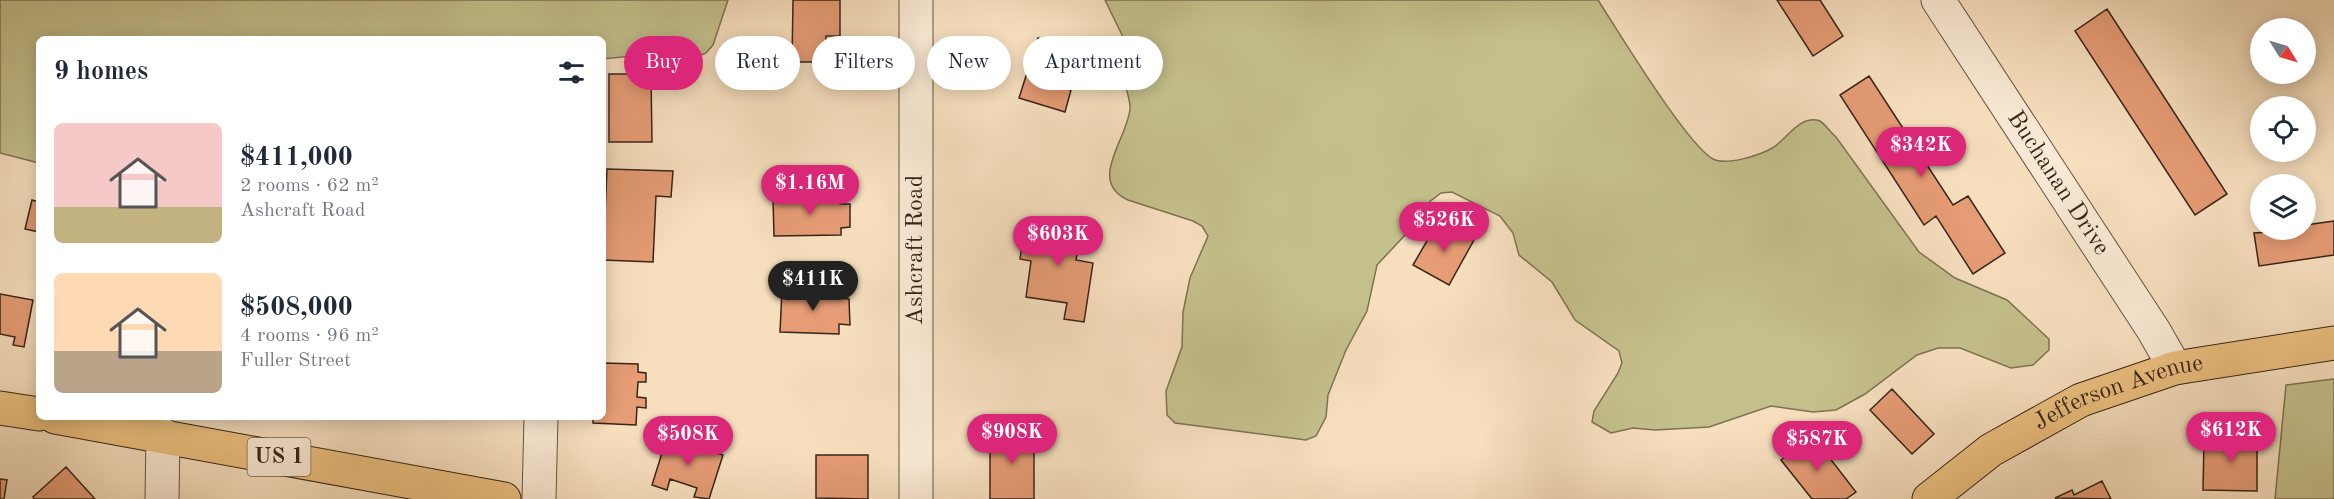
<!DOCTYPE html>
<meta charset="utf-8">
<style>
:root{--surface:#fff;--page:#f2f2f3;--text:#1f2937;--muted:#747a83;--accent:#db2777}
body{margin:0;font-family:"Old Standard TT",serif;background:var(--page);color:var(--text);height:100vh;display:flex;flex-direction:column;font-size:22px;white-space:nowrap}
*{box-sizing:border-box;margin:0}
p{font-size:20px;color:var(--muted)}
.icon{flex:none;width:33px;height:33px;fill:none;stroke:currentColor;stroke-width:2;stroke-linecap:round;stroke-linejoin:round}
.map{position:relative;flex:1;overflow:hidden}
.drawer{position:absolute;left:36px;top:36px;width:570px;height:384px;display:flex;flex-direction:column;background:var(--surface);border-radius:9px;box-shadow:0 3px 15px #0003}
.drawer>*{flex:none}
.banner{position:absolute;left:624px;top:36px;width:570px;height:54px;display:flex;gap:12px}
.needle{width:39px;rotate:127deg}
.tools{position:absolute;left:2250px;top:18px;display:grid;gap:12px}
.tools a{display:grid;place-items:center;width:66px;height:66px;border-radius:50%;background:var(--surface);box-shadow:0 3px 15px #0003;font-size:30px}
.price{position:absolute;translate:-50% -51px;padding:0 14px;border-radius:21px;background:var(--accent);color:#fff;font-size:20px;line-height:39px;filter:drop-shadow(0 2px 3px #0008)}
.price::after{content:'';position:absolute;left:50%;top:36px;width:18px;height:14px;margin-left:-9px;background:inherit;clip-path:polygon(0 0,100% 0,50% 100%)}
.price.active{background:#222;color:#fff}
ul{padding:0;list-style:none}
li{display:flex;align-items:center;gap:18px;height:150px;padding:0 18px}
li span{display:grid;place-items:center;flex:none;width:168px;height:120px;border-radius:9px;color:#555}
li>.icon{margin-inline-start:auto}
span .icon{width:72px;height:72px;fill:#fffc;stroke-width:1}
li b{font-size:26px}
h2{display:flex;justify-content:space-between;align-items:center;height:72px;padding:0 18px;font-size:26px}
.tag{padding:0 21px;border-radius:27px;background:var(--surface);box-shadow:0 3px 15px #0003;font-size:21px;line-height:54px}
.tag.active{background:var(--accent);color:#fff}
.map>svg:first-child{display:block}
.green{fill:#c4c08c;stroke:#7e7253;stroke-width:1.5}
.building{fill:#e69c75;stroke:#37241a;stroke-width:1.5}
.lines{fill:none;stroke-linecap:round;stroke-linejoin:round}
.minor-casing{stroke:#675343;stroke-width:35}
.major-casing{stroke:#37241a;stroke-width:35}
.minor{stroke:#faead5;stroke-width:33}
.major{stroke:#ecc07f;stroke-width:33}
.labels{text-anchor:middle;dominant-baseline:central;stroke-width:6;stroke-linejoin:round;paint-order:stroke}
.shield{fill:#faead5;stroke:#725f52;stroke-width:1.5}
.shield-label{font-size:22px;font-weight:bold;fill:#37241a}
.street-label{font-size:24px;fill:#37241a;stroke:#faead5}
</style>
<div class="map">
<svg width="2334" height="499" viewBox="0 0 2334 499">
<rect width="100%" height="100%" fill="#f7dfbe"/>
<filter id="stains"><feTurbulence type="fractalNoise" baseFrequency=".00333" numOctaves="4"/><feColorMatrix values="0 0 0 0 .2 0 0 0 0 .09 0 0 0 0 .02 0 0 0 .5 -.17"/></filter>
<radialGradient id="worn" r=".72"><stop offset=".6" stop-color="#630" stop-opacity="0"/><stop offset="1" stop-color="#630" stop-opacity=".3"/></radialGradient>
<path class="green" d="M 0,0 L 728,0 L 713,45 L 706,53 L 695,58 L 652,54 L 603,59 L 603,39 L 39,39 L 39,163 L 0,153 Z
M 1105,0 L 1598,0 C 1618,31 1687,145 1713,159 C 1727,166 1761,155 1774,147 C 1787,138 1801,114 1820,121 C 1825,124 1831,133 1836,137 L 1919,252 L 1955,278 L 2007,300 L 2049,339 L 2049,350 L 2033,365 L 2011,368 L 1960,348 L 1938,348 L 1917,355 L 1865,394 L 1836,410 L 1813,412 L 1771,406 L 1709,427 L 1655,430 L 1633,428 L 1611,433 L 1592,422 L 1594,411 L 1618,373 L 1622,363 L 1619,351 L 1575,320 L 1552,282 L 1519,255 L 1513,233 L 1500,216 L 1452,192 L 1441,193 L 1424,206 L 1406,234 L 1377,265 L 1367,311 L 1346,350 L 1328,395 L 1326,417 L 1316,436 L 1306,440 L 1175,423 L 1167,415 L 1166,391 L 1182,347 L 1183,312 L 1190,278 L 1208,236 L 1202,226 L 1193,221 L 1128,200 C 1087,181 1127,140 1130,109 C 1131,94 1120,79 1120,63 C 1120,56 1124,47 1125,41 Z
M 2334,379 L 2334,499 L 2275,499 L 2286,385 Z"/>
<path class="building" d="M 793,0 L 840,0 L 840,36 L 826,36 L 826,62 L 792,62 Z
M 1777,0 L 1820,0 L 1843,36 L 1813,56 Z
M 2107,9 L 2227,194 L 2195,215 L 2075,31 Z
M 1038,38 L 1079,51 L 1067,89 L 1071,90 L 1065,112 L 1019,98 Z
M 609,74 L 651,74 L 652,142 L 609,142 Z
M 1869,76 L 1953,205 L 1968,196 L 2005,253 L 1973,274 L 1936,216 L 1924,225 L 1840,95 Z
M 607,169 L 673,171 L 671,197 L 656,196 L 653,262 L 603,260 Z
M 840,197 L 840,204 L 850,204 L 850,227 L 841,228 L 841,235 L 774,236 L 773,198 Z
M 32,200 L 39,202 L 39,232 L 25,229 Z
M 1039,220 L 1082,227 L 1076,260 L 1093,263 L 1084,322 L 1064,319 L 1067,303 L 1026,297 L 1031,261 L 1020,259 L 1024,231 L 1037,233 Z
M 1439,220 L 1474,240 L 1449,285 L 1413,265 Z
M 2334,221 L 2334,255 L 2259,266 L 2254,233 L 2306,230 L 2306,225 Z
M 782,290 L 839,292 L 839,298 L 849,299 L 850,325 L 839,324 L 839,334 L 780,332 Z
M 0,294 L 33,300 L 24,347 L 13,345 L 15,337 L 0,334 Z
M 603,363 L 638,364 L 638,372 L 646,373 L 646,382 L 638,382 L 637,397 L 646,398 L 646,408 L 637,407 L 636,425 L 593,423 L 593,417 L 603,417 Z
M 1892,389 L 1934,434 L 1912,454 L 1870,410 Z
M 990,431 L 1034,431 L 1034,499 L 990,499 Z
M 2222,432 L 2257,432 L 2257,491 L 2203,490 L 2204,440 L 2222,441 Z
M 1812,435 L 1856,492 L 1846,499 L 1812,499 L 1781,460 Z
M 667,437 L 723,455 L 709,499 L 694,497 L 697,488 L 670,479 L 667,490 L 652,485 Z
M 816,455 L 868,455 L 868,499 L 816,498 Z
M 66,467 L 95,499 L 34,499 L 33,497 Z
M 0,479 L 7,480 L 4,499 L 0,499 Z
M 2102,481 L 2111,499 L 2055,498 L 2072,490 L 2074,495 Z"/>
<g class="lines">
<defs>
<g id="minor">
<path d="M 916,0 L 916,499"/>
<path id="s1" d="M 1938,0 L 2154,331 L 2175,368"/>
<path d="M 162,499 L 163,435"/>
<path d="M 539,499 L 541,417"/>
</g>
<g id="major">
<path d="M 0,408 L 39,414"/>
<path d="M 55,417 L 504,499"/>
<path id="s2" d="M 1929,499 L 1991,450 L 2081,400 L 2175,368 L 2334,343"/>
</g>
</defs>
<use href="#minor" class="minor-casing"/>
<use href="#major" class="major-casing"/>
<use href="#minor" class="minor"/>
<use href="#major" class="major"/>
</g>
<g class="labels">
<rect class="shield" x="247.5" y="438" width="63" height="38" rx="4.5"/>
<g class="shield-label">
<text x="279" y="457">US 1</text>
</g>
<g class="street-label">
<text stroke="none"><textPath href="#s1" startOffset="219">Buchanan Drive</textPath></text>
<text transform="translate(916 250) rotate(-90)">Ashcraft Road</text>
<text stroke="none"><textPath href="#s2" startOffset="220">Jefferson Avenue</textPath></text>
</g>
</g>
<rect width="100%" height="100%" filter="url(#stains)"/>
<rect width="100%" height="100%" fill="url(#worn)"/>
</svg>
<div class="tools">
<a><svg class="needle" viewBox="-14 -14 28 28"><path d="M0-13l5 13h-10z" fill="#e53935"/><path d="M0 13l5-13h-10z" fill="#747a83"/></svg></a>
<a><svg class="icon" aria-label="locate" viewBox="0 0 24 24"><circle cx="12" cy="12" r="6"/><path d="M12 2v4M12 18v4M2 12h4M18 12h4"/></svg></a>
<a><svg class="icon" aria-label="layers" viewBox="0 0 24 24"><path d="M12 4l9 5-9 5-9-5zM3 14l9 5 9-5"/></svg></a>
</div>
<b class="price" style="left:1921px;top:178px">$342K</b>
<b class="price" style="left:810px;top:216px">$1.16M</b>
<b class="price" style="left:1444px;top:253px">$526K</b>
<b class="price" style="left:1058px;top:267px">$603K</b>
<b class="price active" style="left:813px;top:312px">$411K</b>
<b class="price" style="left:2231px;top:463px">$612K</b>
<b class="price" style="left:1012px;top:465px">$908K</b>
<b class="price" style="left:688px;top:467px">$508K</b>
<b class="price" style="left:1817px;top:472px">$587K</b>
<div class="banner">
<a class="tag active">Buy</a>
<a class="tag">Rent</a>
<a class="tag">Filters</a>
<a class="tag">New</a>
<a class="tag">Apartment</a>
</div>
<section class="drawer">
<h2>9 homes<svg class="icon" aria-label="filters" viewBox="0 0 24 24"><path d="M4 7h16M4 17h16"/><circle cx="9" cy="7" r="2"/><circle cx="15" cy="17" r="2"/></svg></h2>
<ul>
<li><span style="background:linear-gradient(#f6c9c9 70%,#c2b280 0)"><svg class="icon" aria-label="home" viewBox="0 0 24 24"><path d="M3 11l9-7 9 7M6 9v11h12V9"/></svg></span><div><b>$411,000</b><p>2 rooms · 62 m²</p><p>Ashcraft Road</p></div></li>
<li><span style="background:linear-gradient(#ffd9b3 65%,#b9a48a 0)"><svg class="icon" aria-label="home" viewBox="0 0 24 24"><path d="M3 11l9-7 9 7M6 9v11h12V9"/></svg></span><div><b>$508,000</b><p>4 rooms · 96 m²</p><p>Fuller Street</p></div></li>
</ul>
</section>
</div>
